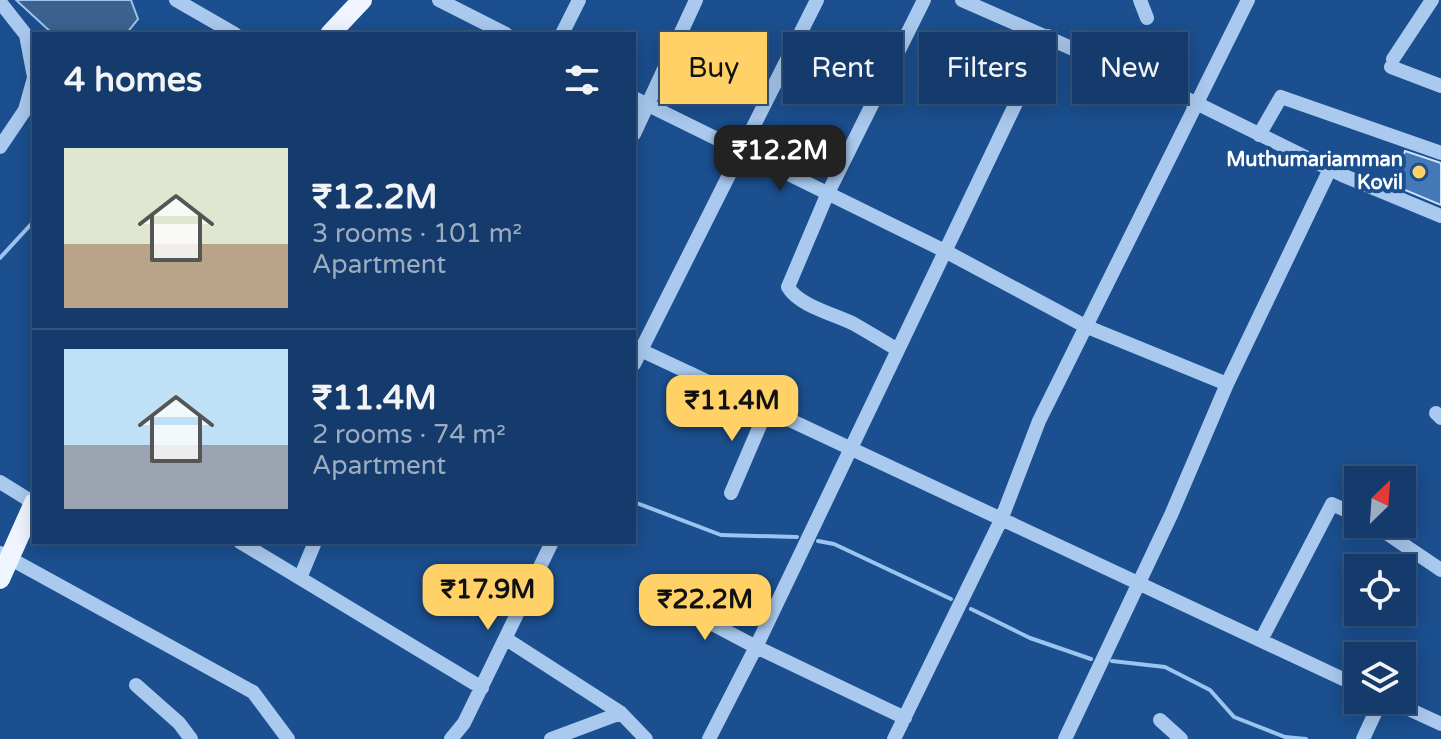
<!DOCTYPE html>
<meta charset="utf-8">
<style>
:root{--surface:#143b6b;--page:#214673;--text:#f1f3f6;--muted:#9dadc1;--line:#33557e;--accent:#ffd166}
body{margin:0;font-family:"Varela Round",sans-serif;background:var(--page);color:var(--text);height:100vh;display:flex;flex-direction:column;font-size:30px;white-space:nowrap}
*{box-sizing:border-box;margin:0}
p{font-size:26px;color:var(--muted)}
.icon{flex:none;width:44px;height:44px;fill:none;stroke:currentColor;stroke-width:2;stroke-linecap:round;stroke-linejoin:round}
.map{position:relative;flex:1;overflow:hidden}
.side{position:absolute;left:32px;top:32px;width:604px;height:512px;display:flex;flex-direction:column;background:var(--surface);border-radius:0px;box-shadow:0 4px 20px #0003,0 0 0 2px var(--line)}
.side>*{flex:none}
.banner{position:absolute;left:660px;top:32px;width:660px;height:72px;display:flex;gap:16px}
.needle{width:52px;rotate:25deg}
.tools{position:absolute;left:1344px;top:466px;display:grid;gap:16px}
.tools a{display:grid;place-items:center;width:72px;height:72px;border-radius:0px;background:var(--surface);box-shadow:0 4px 20px #0003,0 0 0 2px var(--line);font-size:40px}
.price{position:absolute;translate:-50% -68px;padding:0 18px;border-radius:16px;background:var(--accent);color:#111;font-size:26px;line-height:52px;filter:drop-shadow(0 2px 4px #0008)}
.price::after{content:'';position:absolute;left:50%;top:48px;width:24px;height:18px;margin-left:-12px;background:inherit;clip-path:polygon(0 0,100% 0,50% 100%)}
.price.on{background:#222;color:#fff}
ul{padding:0;list-style:none}
li{display:flex;align-items:center;gap:24px;height:200px;padding:0 32px}
li+li{border-top:2px solid var(--line)}
li span{display:grid;place-items:center;flex:none;width:224px;height:160px;border-radius:0px;color:#555}
li>.icon{margin-inline-start:auto}
span .icon{width:96px;height:96px;fill:#fffc;stroke-width:1}
li b{font-size:34px}
h2{display:flex;justify-content:space-between;align-items:center;height:96px;padding:0 32px;font-size:34px}
.pill{padding:0 28px;border-radius:0px;background:var(--surface);box-shadow:0 4px 20px #0003,0 0 0 2px var(--line);font-size:28px;line-height:72px}
.pill.on{background:var(--accent);color:#111}
.map>svg:first-child{display:block}
.water{fill:#3c6290;stroke:#9cc4f0;stroke-width:2}
.lines{fill:none;stroke-linecap:round;stroke-linejoin:round}
.stream{stroke:#9cc4f0;stroke-width:4}
.building{fill:#4478b7;stroke:#cfe3fa;stroke-width:2}
.minor{stroke:#a9c9ee;stroke-width:14}
.major{stroke:#f0f6ff;stroke-width:20}
.poi-dot{fill:#ffd166;stroke:#1b4f8f;stroke-width:3}
.labels{text-anchor:middle;dominant-baseline:central;stroke-width:8;stroke-linejoin:round;paint-order:stroke}
.poi-label{font-size:20px;font-weight:bold;fill:#fff;stroke:#1b4f8f;text-anchor:end}
</style>
<div class="map">
<svg width="1441" height="739" viewBox="0 0 1441 739">
<rect width="100%" height="100%" fill="#1b4f8f"/>
<path class="water" d="M 16,0 L 131,0 L 138,19 L 126,34 L 53,34 Z"/>
<g class="lines">
<path class="stream" d="M 0,258 L 34,221
M 634,502 L 721,535 L 797,537
M 818,541 L 834,544 L 951,599
M 971,609 L 1030,638 L 1091,659
M 1112,661 L 1165,667 L 1210,690 L 1234,717 L 1285,737 L 1306,739"/>
</g>
<path class="building" d="M 1405,151 L 1441,163 L 1441,205 L 1393,185 Z"/>
<g class="lines">
<path class="minor" d="M 176,0 L 235,34
M 439,0 L 506,34
M 962,0 L 1196,103 L 1342,175 L 1441,216
M 1140,0 L 1147,18
M 0,2 L 26,35 L 34,77
M 562,34 L 579,0
M 1393,59 L 1432,0
M 1391,67 L 1441,86
M 634,98 L 945,251 L 1085,326 L 1227,384
M 634,134 L 696,0
M 1259,135 L 1281,97 L 1441,153
M 0,147 L 25,110 L 34,78
M 634,347 L 1358,686
M 898,350 C 883,341 868,332 854,324 C 834,314 799,306 788,287 L 827,195 L 924,0
M 634,364 L 817,0
M 1436,413 L 1441,418
M 0,482 L 34,503
M 731,493 L 767,409
M 1373,524 L 1441,570
M 240,542 L 482,688
M 0,553 L 253,692 L 288,739
M 300,578 L 315,542
M 673,603 L 756,647 L 905,718
M 506,639 L 621,713 L 646,739
M 1261,640 L 1332,504 L 1358,516
M 136,685 L 179,723 L 191,739
M 1389,700 L 1441,724
M 1160,720 L 1181,739
M 451,739 L 464,723 L 552,542
M 551,739 L 621,713
M 709,739 L 756,647 L 1048,36
M 894,739 L 1001,520 L 1039,421 L 1248,0
M 1065,739 L 1171,515 L 1227,384 L 1330,169
M 1363,739 L 1381,700"/>
<path class="major" d="M 330,34 L 362,0
M 0,579 L 34,503"/>
</g>
<circle class="poi-dot" cx="1419" cy="172" r="8"/>
<g class="labels">
<g class="poi-label">
<text x="1403" y="160">Muthumariamman<tspan x="1403" dy="23">Kovil</tspan></text>
</g>
</g>
</svg>
<div class="tools">
<a><svg class="needle" viewBox="-14 -14 28 28"><path d="M0-13l5 13h-10z" fill="#e53935"/><path d="M0 13l5-13h-10z" fill="#9dadc1"/></svg></a>
<a><svg class="icon" aria-label="locate" viewBox="0 0 24 24"><circle cx="12" cy="12" r="6"/><path d="M12 2v4M12 18v4M2 12h4M18 12h4"/></svg></a>
<a><svg class="icon" aria-label="layers" viewBox="0 0 24 24"><path d="M12 4l9 5-9 5-9-5zM3 14l9 5 9-5"/></svg></a>
</div>
<b class="price on" style="left:780px;top:193px">₹12.2M</b>
<b class="price" style="left:732px;top:443px">₹11.4M</b>
<b class="price" style="left:488px;top:632px">₹17.9M</b>
<b class="price" style="left:705px;top:642px">₹22.2M</b>
<div class="banner">
<a class="pill on">Buy</a>
<a class="pill">Rent</a>
<a class="pill">Filters</a>
<a class="pill">New</a>
</div>
<section class="side">
<h2>4 homes<svg class="icon" aria-label="filters" viewBox="0 0 24 24"><path d="M4 7h16M4 17h16"/><circle cx="9" cy="7" r="2"/><circle cx="15" cy="17" r="2"/></svg></h2>
<ul>
<li><span style="background:linear-gradient(#dfe7d0 60%,#b9a48a 0)"><svg class="icon" aria-label="home" viewBox="0 0 24 24"><path d="M3 11l9-7 9 7M6 9v11h12V9"/></svg></span><div><b>₹12.2M</b><p>3 rooms · 101 m²</p><p>Apartment</p></div></li>
<li><span style="background:linear-gradient(#bfe0f5 60%,#9aa5b1 0)"><svg class="icon" aria-label="home" viewBox="0 0 24 24"><path d="M3 11l9-7 9 7M6 9v11h12V9"/></svg></span><div><b>₹11.4M</b><p>2 rooms · 74 m²</p><p>Apartment</p></div></li>
</ul>
</section>
</div>
